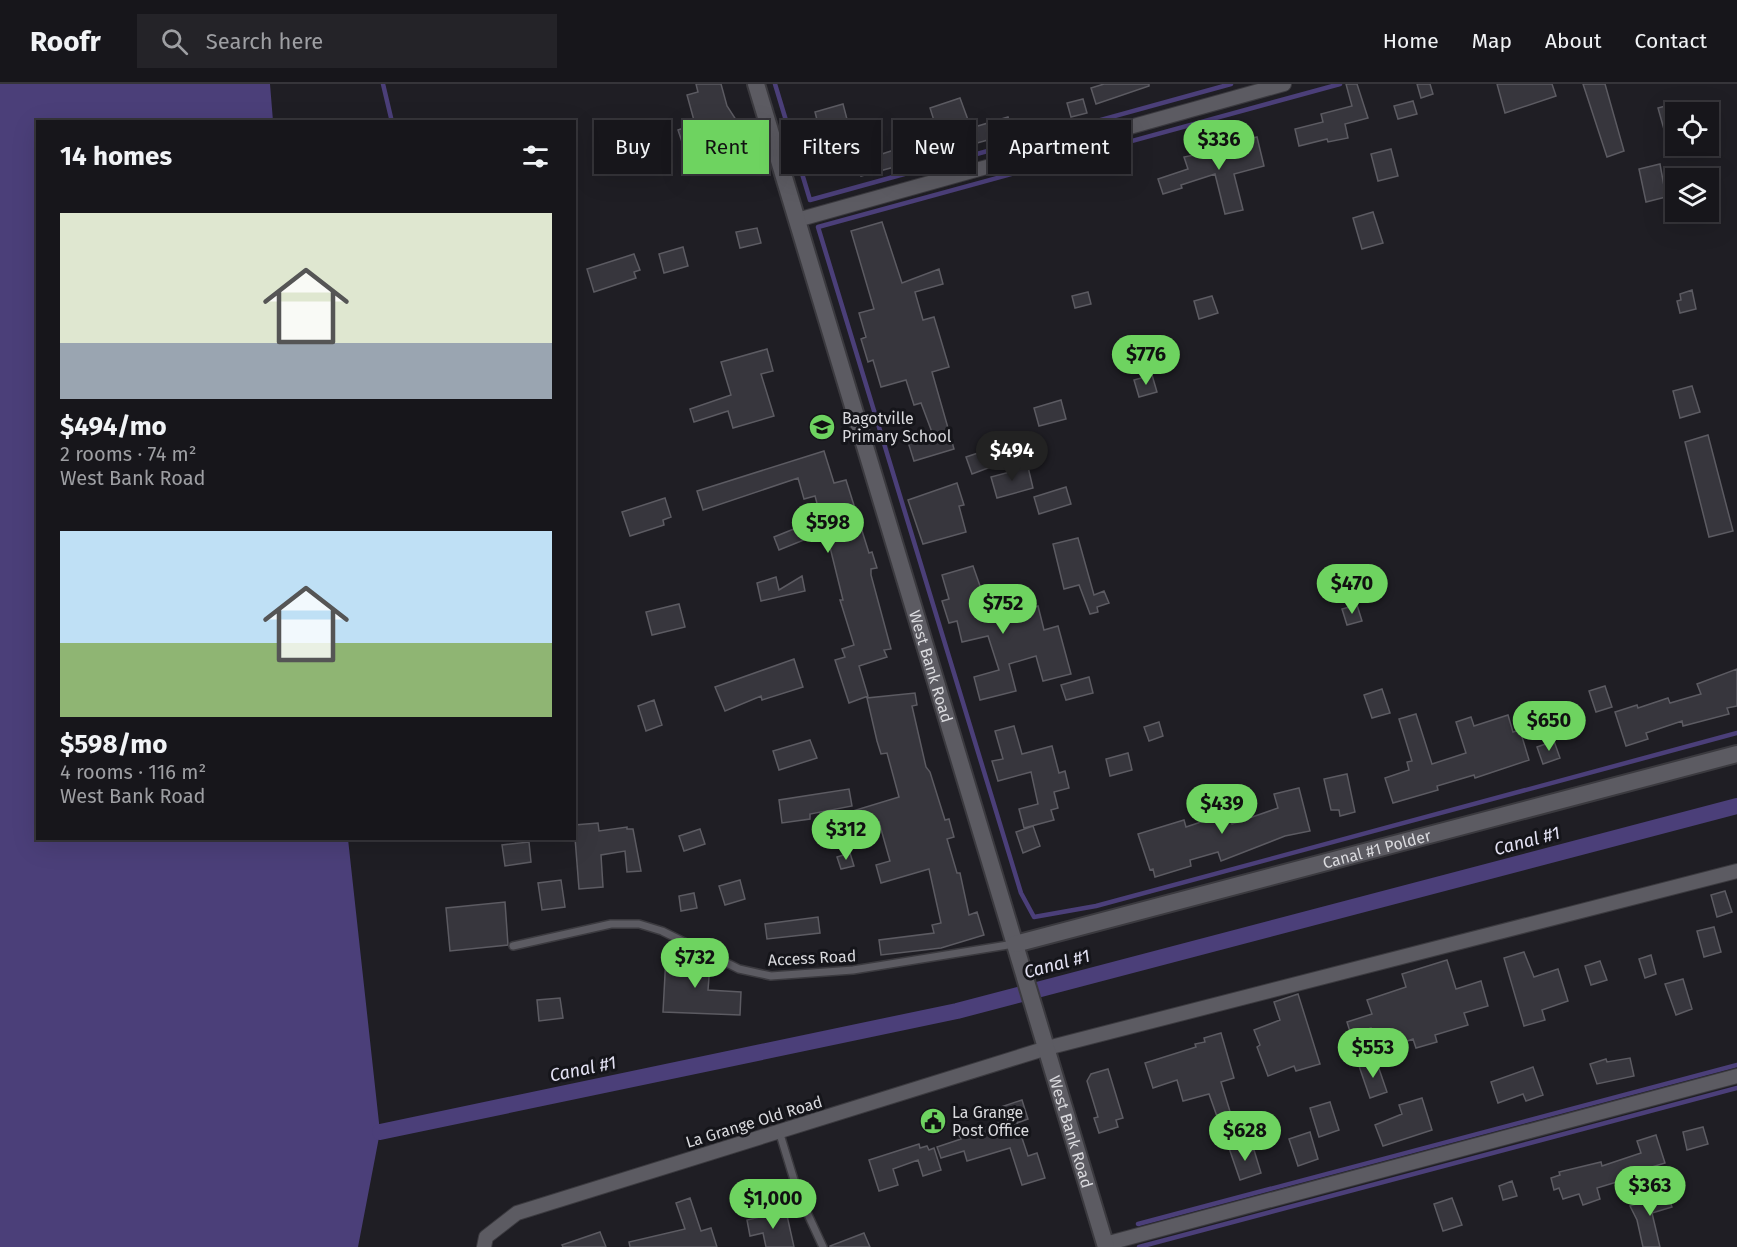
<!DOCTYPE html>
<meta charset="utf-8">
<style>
:root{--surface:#17161b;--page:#242328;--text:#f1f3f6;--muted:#9e9fa3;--line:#36353a;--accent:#6ed360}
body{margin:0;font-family:"Fira Sans",sans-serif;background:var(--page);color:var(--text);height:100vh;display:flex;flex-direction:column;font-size:22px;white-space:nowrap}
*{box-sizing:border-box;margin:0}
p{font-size:20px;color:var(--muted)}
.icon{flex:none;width:33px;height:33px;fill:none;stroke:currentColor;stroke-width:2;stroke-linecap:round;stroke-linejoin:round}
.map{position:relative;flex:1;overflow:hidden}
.drawer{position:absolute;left:36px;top:36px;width:540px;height:720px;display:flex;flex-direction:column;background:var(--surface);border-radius:0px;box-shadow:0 6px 24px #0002,0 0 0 2px var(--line)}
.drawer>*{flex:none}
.banner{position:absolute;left:594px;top:36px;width:570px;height:54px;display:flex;gap:12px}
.buttons{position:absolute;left:1665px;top:18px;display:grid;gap:12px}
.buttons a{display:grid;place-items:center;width:54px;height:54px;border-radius:0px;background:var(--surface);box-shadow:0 6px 24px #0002,0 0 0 2px var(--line);font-size:30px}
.price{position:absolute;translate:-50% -51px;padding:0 14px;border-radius:21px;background:var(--accent);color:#111;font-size:20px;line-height:39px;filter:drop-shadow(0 2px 3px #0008)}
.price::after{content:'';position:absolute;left:50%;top:36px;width:18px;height:14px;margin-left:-9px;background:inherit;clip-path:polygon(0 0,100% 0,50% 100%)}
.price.selected{background:#222;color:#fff}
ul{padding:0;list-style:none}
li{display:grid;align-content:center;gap:12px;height:318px;padding:0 24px}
li span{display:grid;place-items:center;height:186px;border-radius:0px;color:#555}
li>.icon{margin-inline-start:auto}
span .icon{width:108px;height:108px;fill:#fffc;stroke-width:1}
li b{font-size:26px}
h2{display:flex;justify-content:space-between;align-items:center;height:72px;padding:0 24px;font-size:26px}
.chip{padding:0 21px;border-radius:0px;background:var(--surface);box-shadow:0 6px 24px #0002,0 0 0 2px var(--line);font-size:21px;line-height:54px}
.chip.selected{background:var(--accent);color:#111}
header{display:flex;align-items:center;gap:36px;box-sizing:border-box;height:84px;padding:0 30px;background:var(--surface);border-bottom:2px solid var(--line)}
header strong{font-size:28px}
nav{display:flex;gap:33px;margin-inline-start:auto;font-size:21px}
.search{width:420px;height:54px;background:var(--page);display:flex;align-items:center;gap:15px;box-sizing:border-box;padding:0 21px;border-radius:0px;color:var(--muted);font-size:22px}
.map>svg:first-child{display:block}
.water{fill:#4b3f79}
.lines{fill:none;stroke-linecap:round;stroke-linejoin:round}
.stream{stroke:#4b3f79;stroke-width:4.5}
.canal{stroke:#4b3f79;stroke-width:16}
.building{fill:#37363d;stroke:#5c5b62;stroke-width:1.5}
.service-casing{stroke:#3b3a3f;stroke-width:10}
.minor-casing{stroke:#3b3a3f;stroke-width:16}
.tertiary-casing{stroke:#3b3a3f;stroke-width:20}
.service{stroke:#5c5b62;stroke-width:7}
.minor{stroke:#5c5b62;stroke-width:14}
.tertiary{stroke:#5c5b62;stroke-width:16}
.labels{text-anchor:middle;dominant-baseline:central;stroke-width:6;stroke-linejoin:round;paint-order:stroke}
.poi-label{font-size:16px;fill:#dadade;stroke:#15151a;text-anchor:start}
.street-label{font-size:16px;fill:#dadade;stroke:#15151a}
.water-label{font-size:18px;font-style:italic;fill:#e2e0f2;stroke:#15151a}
</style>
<header>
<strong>Roofr</strong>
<div class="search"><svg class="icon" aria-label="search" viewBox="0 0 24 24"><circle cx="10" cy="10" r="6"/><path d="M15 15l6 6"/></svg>Search here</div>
<nav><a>Home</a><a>Map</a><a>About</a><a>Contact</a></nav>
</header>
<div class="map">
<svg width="1737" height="1163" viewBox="0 0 1737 1163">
<rect width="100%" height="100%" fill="#1f1e24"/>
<path class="water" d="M 0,0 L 270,0 L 273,37 L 38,38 L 38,754 L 348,755 L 380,1048 L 358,1163 L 0,1163 Z"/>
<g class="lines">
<path class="stream" d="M 383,0 L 392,38
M 775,0 L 810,116 L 1231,0
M 1340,0 L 818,143 L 1021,809 L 1034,833 L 1096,822 L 1737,649
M 1138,1140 L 1737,981
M 1139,1163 L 1737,1004"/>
<path class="canal" d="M 380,1048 L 957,927 L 1737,722"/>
</g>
<path class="building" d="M 696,0 L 721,0 L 727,22 L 742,45 L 684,64 L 678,46 L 695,40 L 687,11 L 698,8 Z
M 1104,0 L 1149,0 L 1149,2 L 1096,20 L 1091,4 Z
M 1346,0 L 1357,0 L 1368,34 L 1345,40 L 1348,54 L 1328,58 L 1327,55 L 1299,62 L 1295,45 L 1323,38 L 1321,30 L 1352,22 Z
M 1417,0 L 1430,0 L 1433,10 L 1421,14 Z
M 1497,0 L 1552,0 L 1556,12 L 1505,29 Z
M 1583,0 L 1605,0 L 1624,67 L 1607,73 Z
M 960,14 L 971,44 L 1008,33 L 1013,49 L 959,64 L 952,41 L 937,46 L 930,24 Z
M 1083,15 L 1087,29 L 1071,33 L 1067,19 Z
M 1413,17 L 1417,30 L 1398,35 L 1394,22 Z
M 1676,19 L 1676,47 L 1665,49 L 1658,24 Z
M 843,20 L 848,39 L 844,41 L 853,70 L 822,80 L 816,62 L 823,59 L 815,28 Z
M 1257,53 L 1264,82 L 1234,90 L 1243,126 L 1225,130 L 1215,90 L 1181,101 L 1182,104 L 1163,110 L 1158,95 L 1188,85 L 1184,73 L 1238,62 L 1238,58 Z
M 922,57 L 928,74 L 861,92 L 857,78 Z
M 1391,65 L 1398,92 L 1378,97 L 1371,70 Z
M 1660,80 L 1666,113 L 1646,118 L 1639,85 Z
M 1373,128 L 1383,159 L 1362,165 L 1353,134 Z
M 882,138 L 902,199 L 939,185 L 943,200 L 915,208 L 923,236 L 934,233 L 949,283 L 932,288 L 954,365 L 914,377 L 908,358 L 933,351 L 921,319 L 914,321 L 906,296 L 881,303 L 873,276 L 868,278 L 861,255 L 866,253 L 859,229 L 874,225 L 851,147 Z
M 757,144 L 761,159 L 740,164 L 736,148 Z
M 683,163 L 688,182 L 664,189 L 659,170 Z
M 634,170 L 640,186 L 634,188 L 636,194 L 594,208 L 587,185 Z
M 1692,206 L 1696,225 L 1680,229 L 1677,217 L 1681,216 L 1680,210 Z
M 1088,208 L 1091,220 L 1075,224 L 1072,212 Z
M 1212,212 L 1218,229 L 1199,235 L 1194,217 Z
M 767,265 L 773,287 L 761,290 L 774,332 L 733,344 L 728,327 L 694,338 L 690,325 L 731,311 L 721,278 Z
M 1152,291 L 1157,308 L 1139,313 L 1134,296 Z
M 1692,302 L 1700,328 L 1680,334 L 1673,307 Z
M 1061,316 L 1066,335 L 1039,342 L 1034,324 Z
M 1708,351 L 1733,447 L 1709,453 L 1685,358 Z
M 990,365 L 996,381 L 972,390 L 966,373 Z
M 824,367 L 834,399 L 846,396 L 869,469 L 872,468 L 877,484 L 871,485 L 871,491 L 891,565 L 884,566 L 887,573 L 859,582 L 868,612 L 849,619 L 835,576 L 845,573 L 842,565 L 854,561 L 840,516 L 843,516 L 826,447 L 779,466 L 774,453 L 821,434 L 815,412 L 804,415 L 798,394 L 703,426 L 697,407 Z
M 1028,383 L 1033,404 L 997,414 L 991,393 Z
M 957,399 L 964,421 L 959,422 L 966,448 L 923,460 L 908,416 Z
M 1066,403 L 1071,420 L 1039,430 L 1034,413 Z
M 665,414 L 671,433 L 663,436 L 664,441 L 630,452 L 622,428 Z
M 1078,454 L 1094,511 L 1104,507 L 1109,519 L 1097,523 L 1098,528 L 1090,530 L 1079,501 L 1064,505 L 1053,460 Z
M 973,482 L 992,536 L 1038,522 L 1044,546 L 1058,542 L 1071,590 L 1043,597 L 1036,572 L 1009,580 L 1016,607 L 980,616 L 974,593 L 999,586 L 988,552 L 962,558 L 957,537 L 949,539 L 942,517 L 949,515 L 942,491 Z
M 802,492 L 805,507 L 761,517 L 757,499 L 776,493 L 779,506 Z
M 679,520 L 685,543 L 652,551 L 646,528 Z
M 1357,521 L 1362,537 L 1347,541 L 1342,525 Z
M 794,575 L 803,603 L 762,616 L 761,612 L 725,627 L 715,603 Z
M 1737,585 L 1737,622 L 1727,624 L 1729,630 L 1683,642 L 1682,637 L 1646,649 L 1648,655 L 1626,662 L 1615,628 L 1637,621 L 1638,624 L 1668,614 L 1670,619 L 1701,610 L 1697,600 Z
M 1089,593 L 1093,609 L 1066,616 L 1061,601 Z
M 1605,602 L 1612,623 L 1596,628 L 1589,607 Z
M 1382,605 L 1390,629 L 1372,634 L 1364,611 Z
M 915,609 L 917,621 L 912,622 L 926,683 L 930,688 L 945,736 L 949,735 L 954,753 L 947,755 L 957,789 L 960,789 L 969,831 L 977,828 L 984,851 L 941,864 L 881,871 L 879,856 L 934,849 L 932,841 L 941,839 L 929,785 L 881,799 L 876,781 L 890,777 L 879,738 L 848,748 L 843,730 L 899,713 L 887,669 L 881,670 L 877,657 L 867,614 Z
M 654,616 L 662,641 L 646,647 L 638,622 Z
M 1416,630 L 1432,680 L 1466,669 L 1456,638 L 1471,633 L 1474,642 L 1508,631 L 1513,648 L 1520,646 L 1529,676 L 1475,694 L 1474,691 L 1437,702 L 1438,706 L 1393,719 L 1385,694 L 1409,686 L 1407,678 L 1412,677 L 1399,635 Z
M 1159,638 L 1163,652 L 1149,657 L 1144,643 Z
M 1014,642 L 1022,670 L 1052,662 L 1059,689 L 1065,687 L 1069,704 L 1054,708 L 1058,724 L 1051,726 L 1054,736 L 1024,744 L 1019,725 L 1038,720 L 1031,688 L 998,697 L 992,677 L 1003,675 L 995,647 Z
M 810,656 L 817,674 L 779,686 L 773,667 Z
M 1554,657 L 1560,674 L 1543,680 L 1537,663 Z
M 1128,669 L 1132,686 L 1110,692 L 1106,675 Z
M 1347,690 L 1355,728 L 1340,732 L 1339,726 L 1331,726 L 1324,695 Z
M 1299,704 L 1310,747 L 1285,752 L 1221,777 L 1218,768 L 1190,776 L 1191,782 L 1155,793 L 1153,785 L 1150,786 L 1138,750 L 1184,736 L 1186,743 L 1228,729 L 1232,740 L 1278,724 L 1274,710 Z
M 849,705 L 852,722 L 810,730 L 810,735 L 782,739 L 779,716 Z
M 598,739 L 599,747 L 627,743 L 627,745 L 633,745 L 641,787 L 627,788 L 625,767 L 601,771 L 603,803 L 579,805 L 574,741 Z
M 1033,742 L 1040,762 L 1023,769 L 1016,748 Z
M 700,745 L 705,760 L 684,767 L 679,752 Z
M 529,758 L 531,778 L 505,782 L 502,761 Z
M 850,769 L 854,782 L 841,785 L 837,773 Z
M 561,796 L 565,823 L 542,826 L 538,799 Z
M 740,796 L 745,815 L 725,821 L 719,802 Z
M 1725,807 L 1732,828 L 1717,833 L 1711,811 Z
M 694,809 L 697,824 L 681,827 L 679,812 Z
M 505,818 L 508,861 L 450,867 L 446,824 Z
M 818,833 L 820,849 L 767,855 L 765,840 Z
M 1714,843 L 1721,868 L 1704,873 L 1697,847 Z
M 1524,868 L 1534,893 L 1558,885 L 1568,917 L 1542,926 L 1545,936 L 1524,942 L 1504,874 Z
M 1651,871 L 1656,890 L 1645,894 L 1639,875 Z
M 666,872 L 705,874 L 705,880 L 710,880 L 708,906 L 741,908 L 740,931 L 663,928 Z
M 1447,876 L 1456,905 L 1481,897 L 1488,922 L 1464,929 L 1468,941 L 1435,951 L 1437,958 L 1416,964 L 1413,955 L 1379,967 L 1371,944 L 1351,951 L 1347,938 L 1372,930 L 1367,916 L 1406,903 L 1402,890 Z
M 1600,877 L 1607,896 L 1591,901 L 1585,882 Z
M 1683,895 L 1692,925 L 1676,931 L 1665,900 Z
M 1298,910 L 1320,980 L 1296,987 L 1294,982 L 1268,992 L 1257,963 L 1260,961 L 1254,946 L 1280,936 L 1274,918 Z
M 560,914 L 563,934 L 539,937 L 537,916 Z
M 1221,949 L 1234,994 L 1221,998 L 1232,1034 L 1219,1038 L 1209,1010 L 1183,1017 L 1177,996 L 1153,1004 L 1145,979 L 1196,963 L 1195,960 L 1205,958 L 1204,954 Z
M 1630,974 L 1634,992 L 1597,1000 L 1590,980 L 1606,975 L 1607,978 Z
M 1376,976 L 1387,1008 L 1370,1014 L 1359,982 Z
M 1533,983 L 1543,1011 L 1526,1017 L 1523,1010 L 1498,1019 L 1491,998 Z
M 1108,985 L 1123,1034 L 1116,1036 L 1118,1043 L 1099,1049 L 1094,1034 L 1098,1033 L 1087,997 L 1091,990 Z
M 1422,1014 L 1432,1046 L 1383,1062 L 1375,1041 L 1402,1030 L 1399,1021 Z
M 1022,1016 L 1028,1035 L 1017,1039 L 1028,1072 L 1037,1069 L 1045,1094 L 1022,1101 L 1010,1064 L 967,1077 L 964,1067 L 941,1074 L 937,1063 L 961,1055 L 959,1051 L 1002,1038 L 998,1024 Z
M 1330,1018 L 1339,1046 L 1319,1053 L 1310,1024 Z
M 1703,1043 L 1708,1060 L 1687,1066 L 1683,1048 Z
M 1310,1048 L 1318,1075 L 1298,1082 L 1289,1055 Z
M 1656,1051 L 1665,1079 L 1642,1086 L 1643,1090 L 1597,1104 L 1600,1115 L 1583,1121 L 1579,1110 L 1563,1115 L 1559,1104 L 1554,1106 L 1551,1094 L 1560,1091 L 1559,1088 L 1601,1078 L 1602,1082 L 1641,1069 L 1637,1057 Z
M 1245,1059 L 1248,1068 L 1254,1066 L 1261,1089 L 1240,1096 L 1229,1064 Z
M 919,1060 L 920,1064 L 927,1062 L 929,1066 L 934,1064 L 941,1086 L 923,1092 L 918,1076 L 893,1085 L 898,1101 L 879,1107 L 869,1076 Z
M 1512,1097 L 1517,1112 L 1503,1116 L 1499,1102 Z
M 1666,1105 L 1672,1123 L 1652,1129 L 1660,1163 L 1643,1163 L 1637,1136 L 1630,1122 L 1655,1113 L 1654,1109 Z
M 690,1114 L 701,1147 L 711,1144 L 717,1163 L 630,1163 L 629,1158 L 685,1145 L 676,1119 Z
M 1452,1114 L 1462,1141 L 1443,1147 L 1434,1120 Z
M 786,1127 L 794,1163 L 766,1163 L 763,1149 L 750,1152 L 747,1136 Z
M 600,1148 L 606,1163 L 563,1163 L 562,1161 Z
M 864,1149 L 870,1163 L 830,1163 L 830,1162 Z"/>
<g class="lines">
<defs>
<path id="service" d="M 513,862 L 611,840 L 639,840 L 662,847 L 739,885 L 771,892 L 853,886 L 1014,860
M 779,1047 L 798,1109 L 823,1163"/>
<path id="minor" d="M 797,136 L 1284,0
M 1105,1160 L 1737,992
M 484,1163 L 486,1153 L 517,1129 L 1047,964 L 1737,787"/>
<g id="tertiary">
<path id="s1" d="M 756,0 L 1106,1163"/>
<path id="s2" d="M 1015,860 L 1737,670"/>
</g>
</defs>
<use href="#service" class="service-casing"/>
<use href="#minor" class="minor-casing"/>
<use href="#tertiary" class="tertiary-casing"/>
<use href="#service" class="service"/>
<use href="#minor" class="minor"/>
<use href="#tertiary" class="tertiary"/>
</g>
<defs>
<symbol id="school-disc" viewBox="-11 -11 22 22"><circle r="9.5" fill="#6ed360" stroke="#15151a"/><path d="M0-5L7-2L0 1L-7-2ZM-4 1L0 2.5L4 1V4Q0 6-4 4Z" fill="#111"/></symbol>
<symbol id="civic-disc" viewBox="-11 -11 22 22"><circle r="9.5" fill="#6ed360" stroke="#15151a"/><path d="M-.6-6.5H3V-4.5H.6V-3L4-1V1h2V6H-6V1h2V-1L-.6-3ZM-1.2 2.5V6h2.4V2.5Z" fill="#111"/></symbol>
</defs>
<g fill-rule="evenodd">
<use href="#school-disc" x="807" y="328" width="30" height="30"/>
<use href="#civic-disc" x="918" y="1022" width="30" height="30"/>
</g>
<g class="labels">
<g class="poi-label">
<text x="842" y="334">Bagotville<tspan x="842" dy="18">Primary School</tspan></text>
<text x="952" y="1028">La Grange<tspan x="952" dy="18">Post Office</tspan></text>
</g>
<g class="street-label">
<text stroke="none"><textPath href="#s1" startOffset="608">West Bank Road</textPath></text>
<text stroke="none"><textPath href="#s2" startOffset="374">Canal #1 Polder</textPath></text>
<text transform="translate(812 874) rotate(-3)">Access Road</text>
<text transform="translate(754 1038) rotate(-17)">La Grange Old Road</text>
<text stroke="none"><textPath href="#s1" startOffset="1094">West Bank Road</textPath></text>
</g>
<g class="water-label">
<text transform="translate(1527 757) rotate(-15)">Canal #1</text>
<text transform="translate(1057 880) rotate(-15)">Canal #1</text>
<text transform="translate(583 985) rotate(-12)">Canal #1</text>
</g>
</g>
</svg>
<div class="buttons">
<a><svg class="icon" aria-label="locate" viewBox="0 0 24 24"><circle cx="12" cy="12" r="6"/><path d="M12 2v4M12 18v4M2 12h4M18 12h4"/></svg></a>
<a><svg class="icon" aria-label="layers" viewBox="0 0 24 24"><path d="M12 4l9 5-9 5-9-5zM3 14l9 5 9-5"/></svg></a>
</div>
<b class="price" style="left:1219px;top:87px">$336</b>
<b class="price" style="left:1146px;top:302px">$776</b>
<b class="price selected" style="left:1012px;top:398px">$494</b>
<b class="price" style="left:828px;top:470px">$598</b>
<b class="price" style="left:1352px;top:531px">$470</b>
<b class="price" style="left:1003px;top:551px">$752</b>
<b class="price" style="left:1549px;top:668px">$650</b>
<b class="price" style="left:1222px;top:751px">$439</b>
<b class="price" style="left:846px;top:777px">$312</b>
<b class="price" style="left:695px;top:905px">$732</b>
<b class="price" style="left:1373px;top:995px">$553</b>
<b class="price" style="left:1245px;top:1078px">$628</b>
<b class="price" style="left:1650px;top:1133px">$363</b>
<b class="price" style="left:773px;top:1146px">$1,000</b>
<div class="banner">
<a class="chip">Buy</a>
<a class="chip selected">Rent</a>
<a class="chip">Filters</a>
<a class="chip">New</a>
<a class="chip">Apartment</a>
</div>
<section class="drawer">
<h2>14 homes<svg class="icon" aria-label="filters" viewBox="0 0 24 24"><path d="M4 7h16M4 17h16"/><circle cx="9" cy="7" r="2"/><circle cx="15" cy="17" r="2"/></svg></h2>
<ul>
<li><span style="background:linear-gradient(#dfe7d0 70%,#9aa5b1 0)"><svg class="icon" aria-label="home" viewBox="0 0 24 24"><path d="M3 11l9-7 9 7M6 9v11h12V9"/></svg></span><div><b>$494/mo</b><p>2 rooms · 74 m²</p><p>West Bank Road</p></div></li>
<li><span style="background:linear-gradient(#bfe0f5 60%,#8fb573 0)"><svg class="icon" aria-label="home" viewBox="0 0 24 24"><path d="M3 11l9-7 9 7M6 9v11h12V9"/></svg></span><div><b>$598/mo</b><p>4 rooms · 116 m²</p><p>West Bank Road</p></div></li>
</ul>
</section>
</div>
